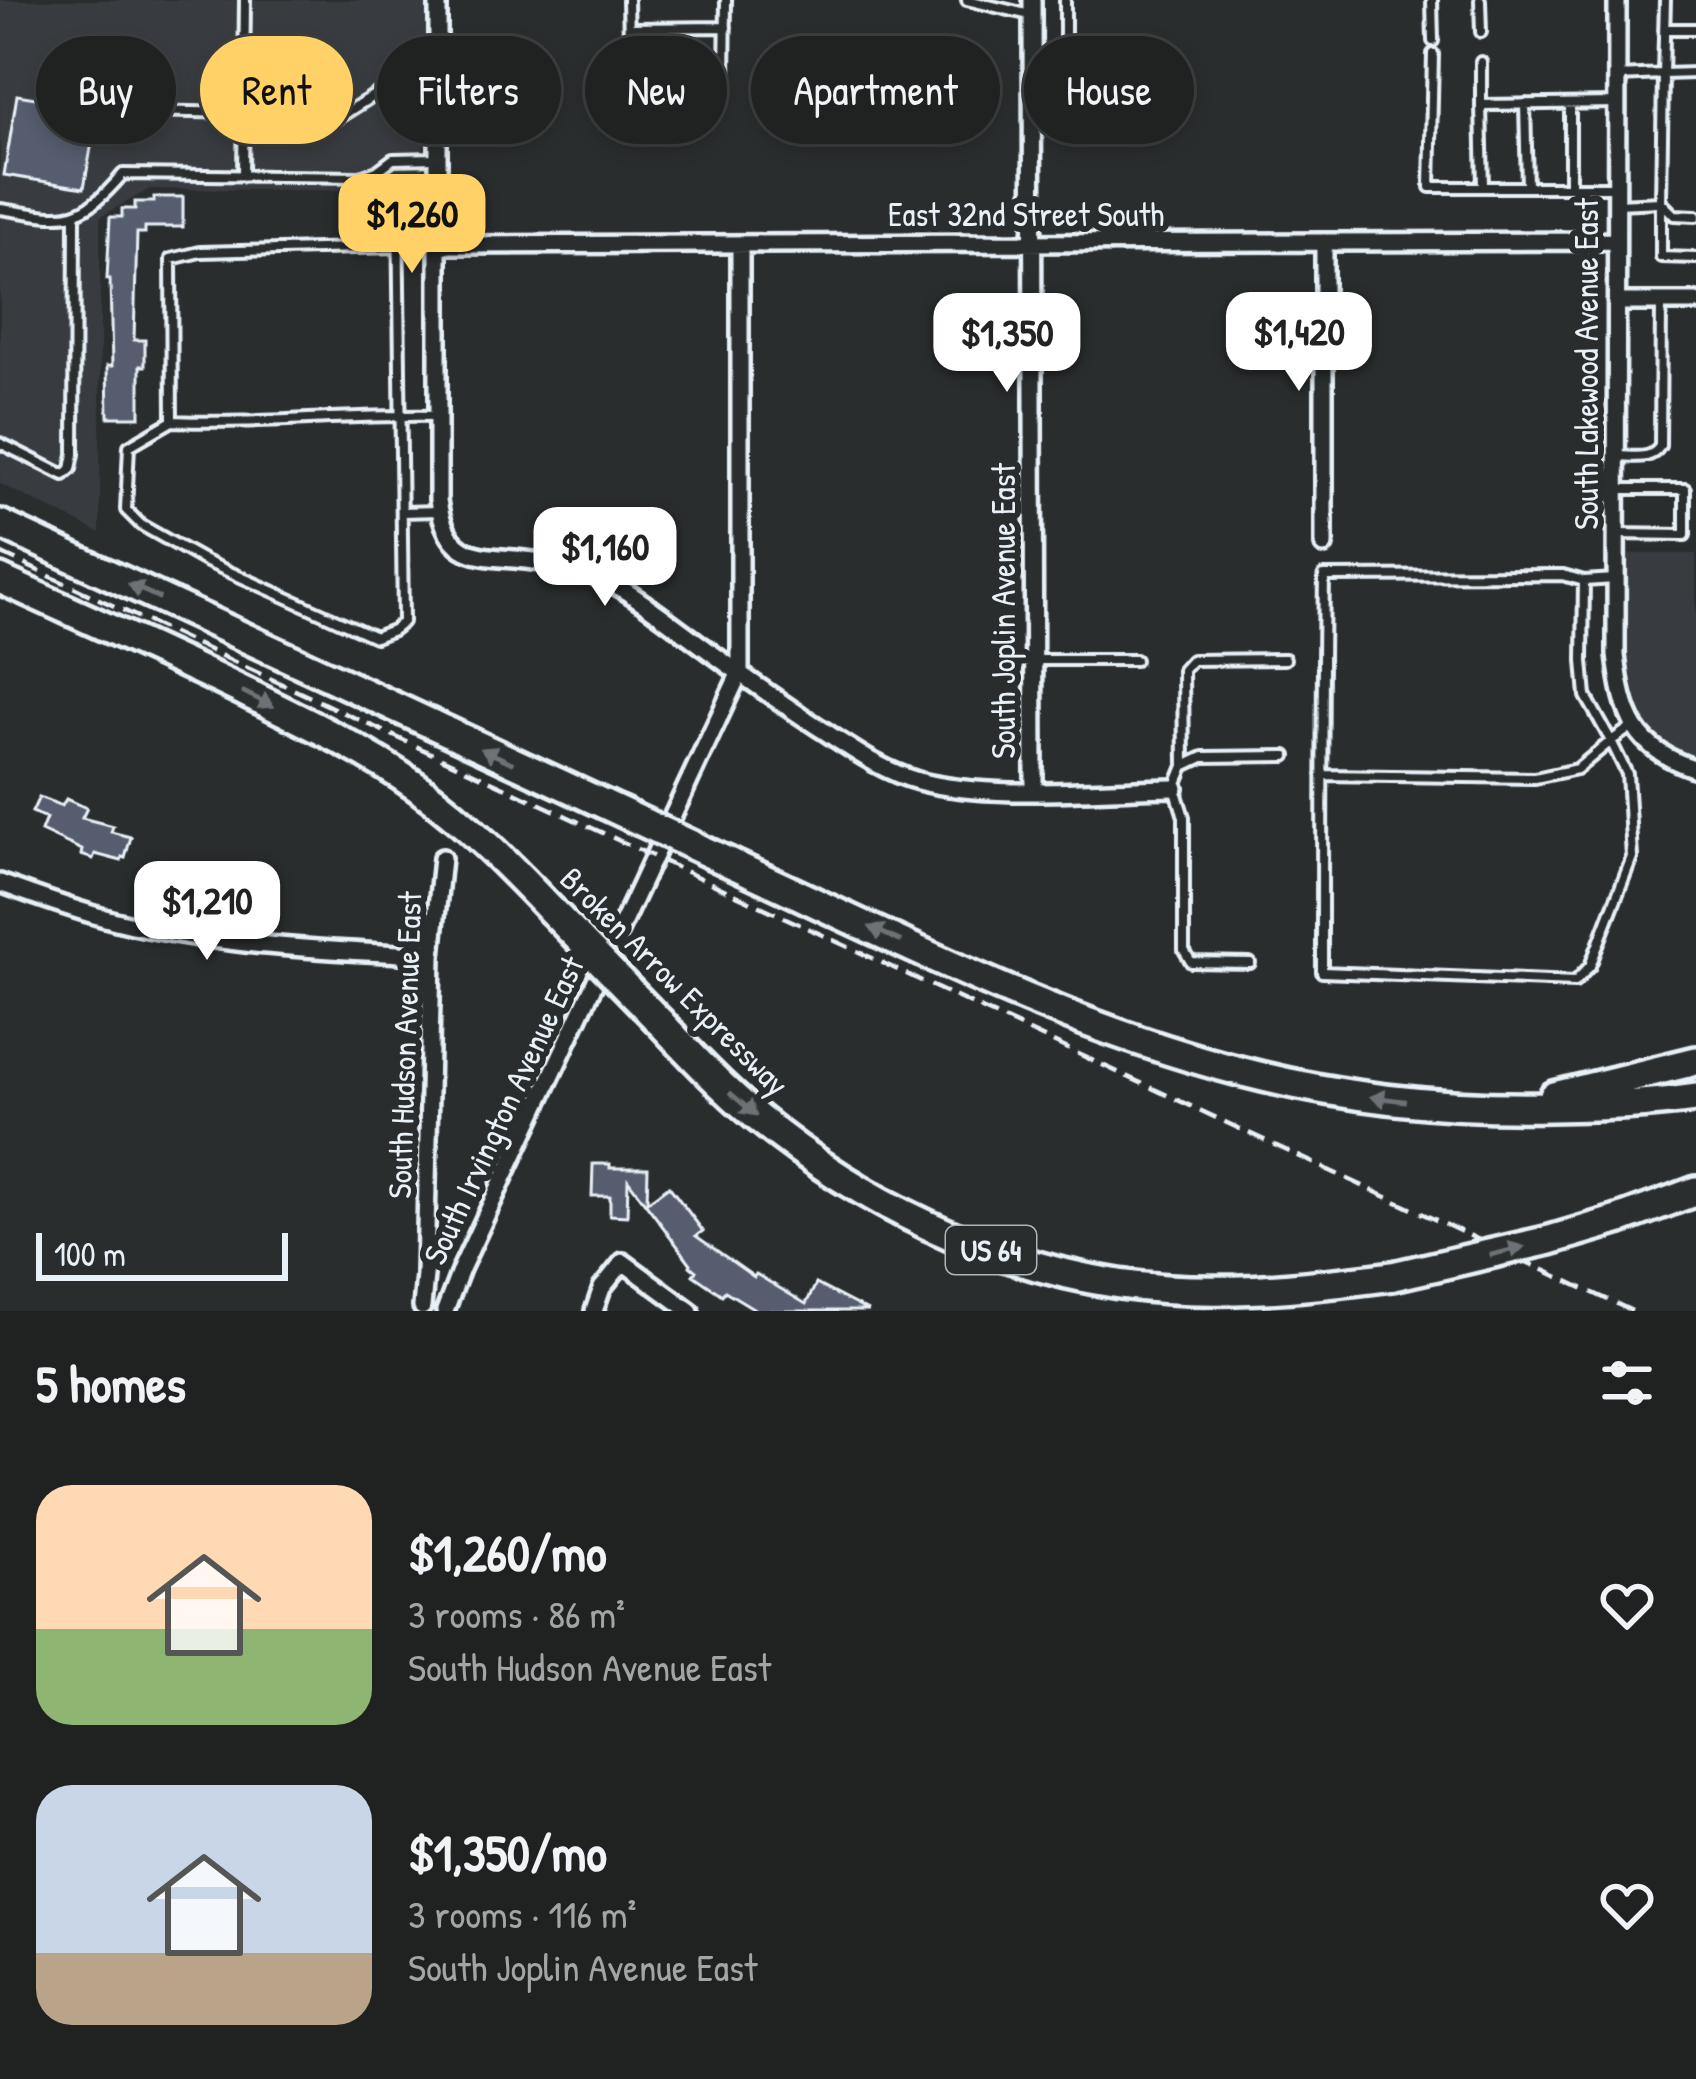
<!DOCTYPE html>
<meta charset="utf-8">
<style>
:root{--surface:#202222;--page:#2d2f2f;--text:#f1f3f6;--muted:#a2a4a5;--line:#3d3f40;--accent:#ffd166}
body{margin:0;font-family:"Patrick Hand",sans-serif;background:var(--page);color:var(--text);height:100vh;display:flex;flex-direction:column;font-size:45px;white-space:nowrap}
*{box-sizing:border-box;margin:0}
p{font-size:39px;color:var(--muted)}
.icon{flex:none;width:66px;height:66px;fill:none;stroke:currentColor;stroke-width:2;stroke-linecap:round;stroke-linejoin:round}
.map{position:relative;height:1311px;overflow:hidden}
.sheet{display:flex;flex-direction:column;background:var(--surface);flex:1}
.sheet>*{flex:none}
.top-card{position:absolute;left:36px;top:36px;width:1626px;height:108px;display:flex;gap:24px}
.scale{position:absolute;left:36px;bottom:30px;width:252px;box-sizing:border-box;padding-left:12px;border:6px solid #e8f1f8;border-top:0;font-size:33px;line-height:42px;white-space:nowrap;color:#e8f1f8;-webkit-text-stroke:9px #2a2d2e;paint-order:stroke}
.price{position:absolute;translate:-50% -102px;padding:0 27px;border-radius:24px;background:#fff;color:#222;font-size:39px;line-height:78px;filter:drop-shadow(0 3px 6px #0008)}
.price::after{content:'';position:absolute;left:50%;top:72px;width:36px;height:27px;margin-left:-18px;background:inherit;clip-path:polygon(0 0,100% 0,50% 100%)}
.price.on{background:var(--accent);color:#111}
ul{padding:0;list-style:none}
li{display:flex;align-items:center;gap:36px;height:300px;padding:0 36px}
li span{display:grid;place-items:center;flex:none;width:336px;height:240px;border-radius:36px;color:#555}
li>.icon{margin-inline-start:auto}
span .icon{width:144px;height:144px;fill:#fffc;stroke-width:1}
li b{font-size:51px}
h2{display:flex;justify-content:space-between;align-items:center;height:144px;padding:0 36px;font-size:51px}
.pill{padding:0 42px;border-radius:54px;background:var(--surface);box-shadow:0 6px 18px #0003,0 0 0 3px var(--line);font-size:42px;line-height:108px}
.pill.on{background:var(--accent);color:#111}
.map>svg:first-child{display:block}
.built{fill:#383b41}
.building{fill:#575d6e;stroke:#e8f1f8;stroke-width:3}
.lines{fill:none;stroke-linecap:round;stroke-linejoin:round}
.lane-casing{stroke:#e8f1f8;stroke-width:16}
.street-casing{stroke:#e8f1f8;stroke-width:24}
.highway-casing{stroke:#e8f1f8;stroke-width:36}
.lane{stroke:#2a2d2e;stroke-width:8}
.street{stroke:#2a2d2e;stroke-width:15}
.highway{stroke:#2a2d2e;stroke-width:27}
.rail{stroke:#e8f1f8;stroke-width:4.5;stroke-dasharray:18 9;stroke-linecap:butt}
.highway-bridge-casing{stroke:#e8f1f8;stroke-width:36;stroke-linecap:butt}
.highway-bridge{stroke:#2a2d2e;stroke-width:27}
.oneway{fill:#6c7275}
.labels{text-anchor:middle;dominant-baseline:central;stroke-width:12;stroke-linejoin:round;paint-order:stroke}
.shield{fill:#2a2d2e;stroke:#afb6bb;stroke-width:3}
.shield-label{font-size:30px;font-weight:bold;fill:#e8f1f8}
.street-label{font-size:33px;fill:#e8f1f8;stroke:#2a2d2e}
</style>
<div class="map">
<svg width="1696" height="1311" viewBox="0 0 1696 1311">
<rect width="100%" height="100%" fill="#2a2d2e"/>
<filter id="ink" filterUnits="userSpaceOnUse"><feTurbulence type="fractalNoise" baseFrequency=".00833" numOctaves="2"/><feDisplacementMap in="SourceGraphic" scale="24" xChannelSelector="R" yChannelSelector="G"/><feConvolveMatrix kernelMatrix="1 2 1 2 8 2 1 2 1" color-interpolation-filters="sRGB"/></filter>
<g filter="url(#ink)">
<path class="built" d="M 0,0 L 427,0 L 423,191 L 150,189 L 100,217 L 100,533 L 0,484 Z
M 1626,554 L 1696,554 L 1696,757 L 1680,753 L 1660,741 L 1641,721 L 1628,691 Z"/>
<path class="building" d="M 17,95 L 98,108 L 84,188 L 4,175 Z
M 154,197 L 183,197 L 183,227 L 145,227 L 145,233 L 137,233 L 134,340 L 145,340 L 145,366 L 140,366 L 140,417 L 108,417 L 107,366 L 112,366 L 110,279 L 107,279 L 110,217 L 122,217 L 122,209 L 135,209 L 135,202 L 154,202 Z
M 39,797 L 62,806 L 66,799 L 87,808 L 82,818 L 113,826 L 111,832 L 131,837 L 125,858 L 122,857 L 121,861 L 95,854 L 93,859 L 81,855 L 82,850 L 41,831 L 46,818 L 32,812 Z
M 593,1164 L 610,1164 L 610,1168 L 648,1168 L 647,1202 L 669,1186 L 703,1231 L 696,1236 L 754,1277 L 756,1274 L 806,1304 L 816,1284 L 868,1311 L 758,1311 L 725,1291 L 722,1295 L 693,1275 L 696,1271 L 690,1266 L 691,1264 L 628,1180 L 627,1216 L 610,1215 L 610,1196 L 592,1196 Z"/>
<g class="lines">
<defs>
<path id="lane" d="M 628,0 L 630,76 L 725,78 L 726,0
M 967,0 L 1030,15
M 1432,0 L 1433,41
M 1480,0 L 1481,32
M 629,28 L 726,27
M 1665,29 L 1696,29
M 1433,54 L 1430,187 L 1483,187
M 1481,62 L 1481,105 L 1615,103
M 1618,76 L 1663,74 L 1665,0
M 1032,87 L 1065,85 L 1065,0
M 1525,104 L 1527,187 L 1570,187
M 1570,104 L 1570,187 L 1614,187
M 1481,105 L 1483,187 L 1527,187
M 136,111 L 245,113
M 244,133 L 319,130 L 376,94 L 436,91
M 243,176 L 245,0
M 1661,202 L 1661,257 L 1696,258
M 1662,203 L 1674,215 L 1696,216
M 1617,204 L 1661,202 L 1663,74 L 1696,73
M 0,209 C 63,218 77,228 123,174 L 360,177 L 377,171 L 393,159 L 436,158
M 398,247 L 200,252 L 171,259 L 172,421 L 129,446 L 126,510 L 141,525 L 205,561 L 375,637 L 393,630 L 403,622 L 398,203 L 435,197
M 172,421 C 261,425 349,414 437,416
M 0,443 L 64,475 L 71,469 L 74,454 L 75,216
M 1618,456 C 1634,456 1651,461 1660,446 L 1661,304
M 402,512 L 438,511
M 1616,534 L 1685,535 L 1685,489 L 1618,489
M 1615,579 L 1584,581 L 1583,661 L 1586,696 L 1611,741 L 1633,726
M 1035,660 L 1135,660
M 1184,766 L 1203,757 L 1286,756
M 1322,775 L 1535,778 L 1577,769 L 1611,741 L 1627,774 L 1632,857 L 1590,966 L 1575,982 L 1322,972 C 1322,840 1322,708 1324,576 L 1563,575 L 1584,581
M 1250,963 L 1191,962 L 1184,950 L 1184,817 L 1175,788 L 1184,766 L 1183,670 L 1192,660 L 1285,659"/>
<path id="street" d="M 438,0 L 438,500 C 448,569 486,553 540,562 C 563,565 590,572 610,582 C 638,597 661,616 686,634 C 730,667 775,699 821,729 C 852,749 882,771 918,781 C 990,800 1099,789 1175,788
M 1032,0 L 1034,790
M 1617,0 L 1616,655 C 1623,716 1634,749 1696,769
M 1324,242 L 1324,545
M 437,245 L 1616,241
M 1617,302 L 1696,302
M 0,883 C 38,897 77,911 116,921 C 219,947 327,949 432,956
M 422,1307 L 425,1275 L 432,956 L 442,858
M 445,1311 L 461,1269 L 740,672 L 740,245
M 594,1311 L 602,1288 L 623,1262 L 690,1311"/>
<path id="highway" d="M 0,524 L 604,804
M 0,579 C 83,617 167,654 249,694 C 306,722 365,750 417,787 C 466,822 509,866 551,910
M 728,862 C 896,939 1063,1026 1243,1072 C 1343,1098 1447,1109 1550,1107 C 1599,1106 1648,1105 1696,1098
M 660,1022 C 691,1055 722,1088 758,1118 C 861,1202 987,1264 1119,1284 C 1210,1297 1302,1288 1393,1276
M 1554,1096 L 1696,1061
M 1621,1219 L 1696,1191"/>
</defs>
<use href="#lane" class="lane-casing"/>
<use href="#street" class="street-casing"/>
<use href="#highway" class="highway-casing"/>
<use href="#lane" class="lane"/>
<use href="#street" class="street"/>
<use href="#highway" class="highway"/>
<path class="rail" d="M 0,553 L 1632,1311"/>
<defs>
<path id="highway-bridge" d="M 604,804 L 728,862
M 551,910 L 660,1022
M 1393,1276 L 1550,1240 L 1621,1219"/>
</defs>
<use href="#highway-bridge" class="highway-bridge-casing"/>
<use href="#highway-bridge" class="highway-bridge"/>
</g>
<defs><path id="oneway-solid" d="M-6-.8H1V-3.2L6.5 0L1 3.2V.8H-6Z" transform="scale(3)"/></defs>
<g class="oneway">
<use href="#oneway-solid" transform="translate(144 591) rotate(-155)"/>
<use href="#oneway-solid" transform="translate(258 699) rotate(26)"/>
<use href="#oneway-solid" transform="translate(497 756) rotate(-155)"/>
<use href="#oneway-solid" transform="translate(885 934) rotate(-155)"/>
<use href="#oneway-solid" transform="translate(1388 1099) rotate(-173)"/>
<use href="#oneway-solid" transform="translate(743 1104) rotate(41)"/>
<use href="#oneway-solid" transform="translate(1507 1251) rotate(-14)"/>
</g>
</g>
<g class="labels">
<rect class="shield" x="946" y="1226" width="90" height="48" rx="9"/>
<g class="shield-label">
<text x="991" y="1250">US 64</text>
</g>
<g class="street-label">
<text x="1026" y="214">East 32nd Street South</text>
<text transform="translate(1586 364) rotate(-90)">South Lakewood Avenue East</text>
<text transform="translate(1003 611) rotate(-90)">South Joplin Avenue East</text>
<text transform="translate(675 981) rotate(45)">Broken Arrow Expressway</text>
<text transform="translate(404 1045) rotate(-88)">South Hudson Avenue East</text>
<text transform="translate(503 1110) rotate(-65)">South Irvington Avenue East</text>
</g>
</g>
</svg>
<div class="scale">100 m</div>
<b class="price on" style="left:412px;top:276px">$1,260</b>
<b class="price" style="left:1299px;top:394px">$1,420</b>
<b class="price" style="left:1007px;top:395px">$1,350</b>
<b class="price" style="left:605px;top:609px">$1,160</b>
<b class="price" style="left:207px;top:963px">$1,210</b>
<div class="top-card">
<a class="pill">Buy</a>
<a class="pill on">Rent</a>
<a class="pill">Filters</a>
<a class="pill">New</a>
<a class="pill">Apartment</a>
<a class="pill">House</a>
</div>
</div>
<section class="sheet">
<h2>5 homes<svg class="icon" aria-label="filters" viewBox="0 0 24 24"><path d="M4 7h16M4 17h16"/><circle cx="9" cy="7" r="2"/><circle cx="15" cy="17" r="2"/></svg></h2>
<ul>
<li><span style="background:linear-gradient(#ffd9b3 60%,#8fb573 0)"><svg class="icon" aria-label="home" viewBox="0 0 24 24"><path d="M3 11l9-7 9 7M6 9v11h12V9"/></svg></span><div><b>$1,260/mo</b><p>3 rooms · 86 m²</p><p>South Hudson Avenue East</p></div><svg class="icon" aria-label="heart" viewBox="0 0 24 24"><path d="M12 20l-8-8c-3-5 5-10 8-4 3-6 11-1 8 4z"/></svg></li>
<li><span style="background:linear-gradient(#c9d6e8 70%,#b9a48a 0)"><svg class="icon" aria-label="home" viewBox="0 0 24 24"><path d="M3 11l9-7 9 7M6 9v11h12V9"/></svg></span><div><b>$1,350/mo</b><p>3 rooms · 116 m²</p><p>South Joplin Avenue East</p></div><svg class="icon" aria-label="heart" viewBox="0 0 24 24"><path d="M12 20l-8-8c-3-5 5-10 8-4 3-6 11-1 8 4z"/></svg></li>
</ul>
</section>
